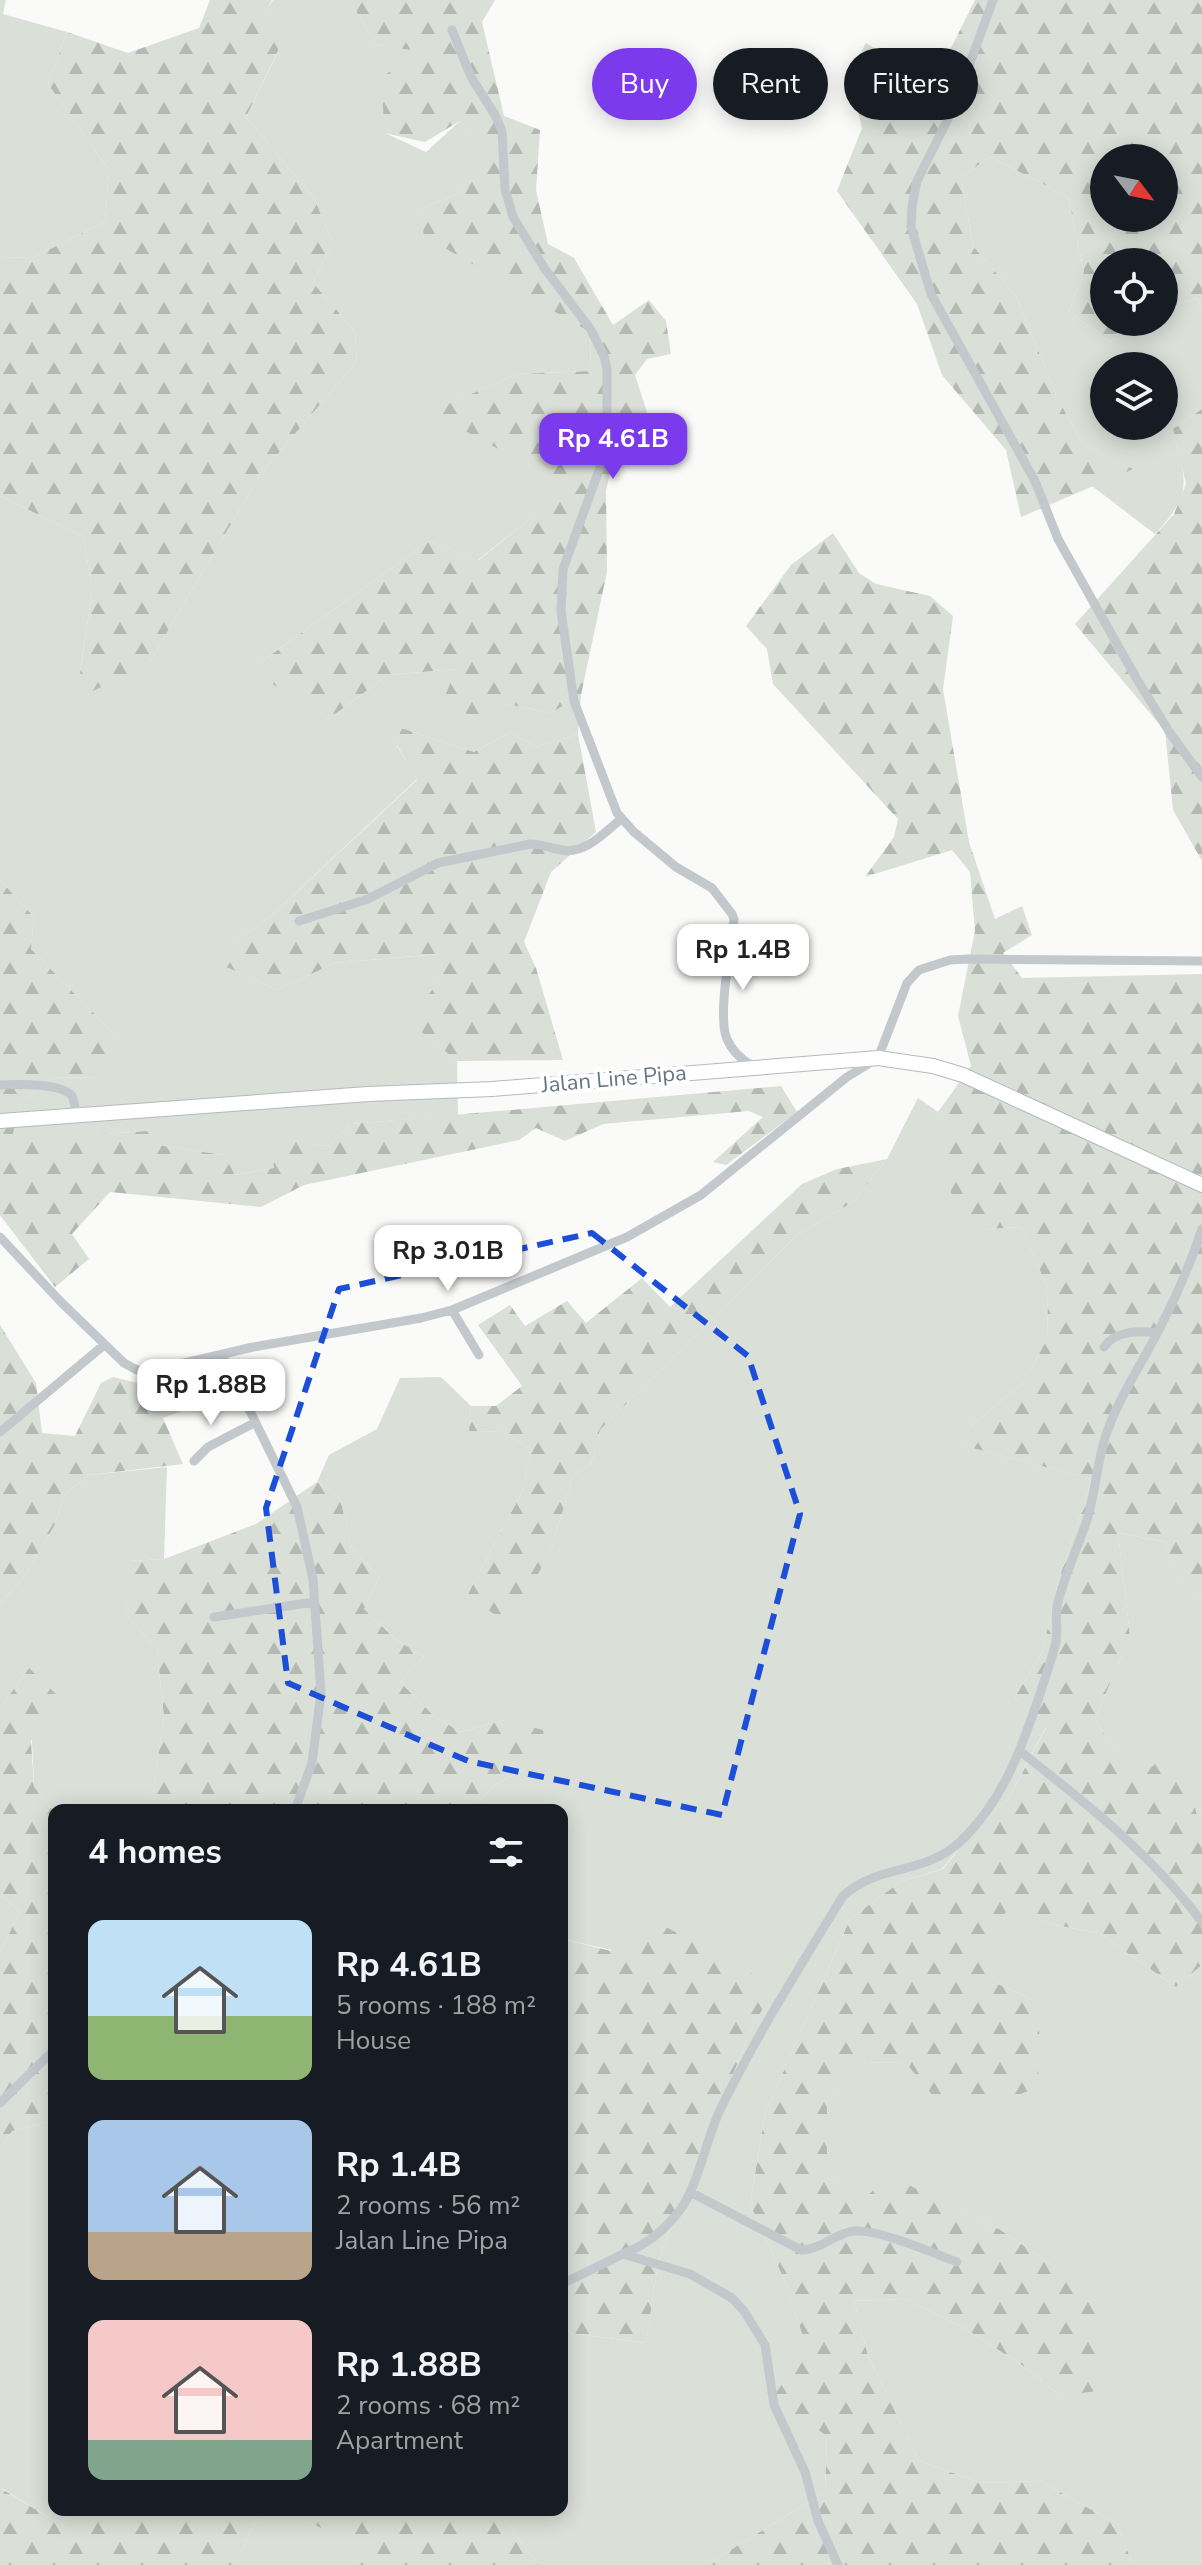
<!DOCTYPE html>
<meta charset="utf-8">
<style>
:root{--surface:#171b24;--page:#20242c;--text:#f1f3f6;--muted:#9ea1a6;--accent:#7c3aed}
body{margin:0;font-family:"Nunito Sans",sans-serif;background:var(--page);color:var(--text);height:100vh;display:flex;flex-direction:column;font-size:30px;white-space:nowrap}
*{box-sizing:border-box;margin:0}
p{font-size:26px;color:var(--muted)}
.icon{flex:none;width:44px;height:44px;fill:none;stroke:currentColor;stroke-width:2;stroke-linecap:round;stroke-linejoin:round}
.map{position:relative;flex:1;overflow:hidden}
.side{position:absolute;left:48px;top:1804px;width:520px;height:712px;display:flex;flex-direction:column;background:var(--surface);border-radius:16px;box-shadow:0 4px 20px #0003}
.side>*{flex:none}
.hud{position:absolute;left:592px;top:48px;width:490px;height:72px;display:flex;gap:16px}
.needle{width:52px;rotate:122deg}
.tools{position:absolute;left:1090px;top:144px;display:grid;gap:16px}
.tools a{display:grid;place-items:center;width:88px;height:88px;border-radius:50%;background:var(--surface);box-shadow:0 4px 20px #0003;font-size:40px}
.price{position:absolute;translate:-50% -68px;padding:0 18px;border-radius:16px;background:#fff;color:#222;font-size:26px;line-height:52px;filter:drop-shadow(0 2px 4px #0008)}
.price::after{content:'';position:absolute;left:50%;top:48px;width:24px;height:18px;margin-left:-12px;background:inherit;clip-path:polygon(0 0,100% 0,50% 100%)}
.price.active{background:var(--accent);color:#fff}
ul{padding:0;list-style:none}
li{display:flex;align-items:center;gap:24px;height:200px;padding:0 40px}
li span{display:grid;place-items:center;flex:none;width:224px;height:160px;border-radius:16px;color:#555}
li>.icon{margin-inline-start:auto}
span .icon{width:96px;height:96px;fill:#fffc;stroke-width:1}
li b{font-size:34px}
h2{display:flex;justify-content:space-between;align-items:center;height:96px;padding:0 40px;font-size:34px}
.tag{padding:0 28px;border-radius:36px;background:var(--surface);box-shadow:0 4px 20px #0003;font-size:28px;line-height:72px}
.tag.active{background:var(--accent);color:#fff}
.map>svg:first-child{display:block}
.green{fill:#dadfd7;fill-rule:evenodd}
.forest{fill:url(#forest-firs);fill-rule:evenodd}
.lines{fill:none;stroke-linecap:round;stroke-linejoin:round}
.secondary-casing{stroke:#b3babf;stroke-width:16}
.minor{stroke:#c3c8cc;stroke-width:9}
.secondary{stroke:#fff;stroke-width:14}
.marked{fill:none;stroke:#1d4ed8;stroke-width:6;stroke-dasharray:16 10;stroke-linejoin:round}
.labels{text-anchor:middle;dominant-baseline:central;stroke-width:8;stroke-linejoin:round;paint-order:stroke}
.street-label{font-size:22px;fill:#657683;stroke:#fff}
</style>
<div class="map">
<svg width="1202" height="2565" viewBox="0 0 1202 2565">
<defs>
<pattern id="forest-firs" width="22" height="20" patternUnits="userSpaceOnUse" patternTransform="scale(2)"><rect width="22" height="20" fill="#dadfd7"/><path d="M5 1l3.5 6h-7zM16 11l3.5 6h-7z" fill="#b4b9b4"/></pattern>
</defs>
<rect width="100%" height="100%" fill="#fafaf8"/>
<path class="green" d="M 0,0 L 6,0 L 3,14 L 67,32 L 48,84 L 109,170 L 105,222 L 32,258 L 0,257 Z
M 273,0 L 349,0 L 377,45 L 420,50 L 385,133 L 426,152 L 460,121 L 492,152 L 461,193 L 420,209 L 590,331 L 591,371 L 517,374 L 431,412 L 570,487 L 478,560 L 429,541 L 261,662 L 327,720 L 388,675 L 456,669 L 507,704 L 551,713 L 581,695 L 578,734 L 536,747 L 511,732 L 474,752 L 401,728 L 397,746 L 417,779 L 270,917 L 210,959 L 277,990 L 335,963 L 439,954 L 443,977 L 408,1020 L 457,1061 L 458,1115 L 351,1124 L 328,1146 L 271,1139 L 274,1168 L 234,1175 L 224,1155 L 156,1145 L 146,1131 L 10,1141 L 22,1102 L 50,1078 L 100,1077 L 116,1036 L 31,949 L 34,917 L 0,880 L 0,496 L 84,537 L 92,592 L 80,672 L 149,663 L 260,475 L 357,361 L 355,331 L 313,283 L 333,243 L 314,198 L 246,117 L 279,50 L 260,19 Z
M 990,157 L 1068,197 L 1084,272 L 1069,311 L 1110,343 L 1129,322 L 1164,322 L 1164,309 L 1197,298 L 1202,310 L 1202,409 L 1173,429 C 1185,481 1195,491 1155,534 L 1092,486 L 1132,469 L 1083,444 L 1058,399 L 1016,296 L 973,246 L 961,177 ZM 1104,366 L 1164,366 L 1164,426 L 1104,426 Z
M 918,1098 L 938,1112 L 947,1154 L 985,1229 L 1021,1227 L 1048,1289 L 1047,1339 L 1024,1382 L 966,1430 L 962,1445 L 1092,1479 L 1058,1583 L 1042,1653 L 1015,1697 L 1046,1727 L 1009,1798 L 968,1837 L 942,1869 L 900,1882 L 850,1919 L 765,2114 L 750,2204 L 787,2286 L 807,2350 L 827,2436 L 825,2492 L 706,2565 L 538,2565 L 497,2510 L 562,2510 L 562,2332 L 646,2343 L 659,2258 L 750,2032 L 774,1986 L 562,1939 L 562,1810 L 473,1810 L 494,1785 L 525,1769 L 505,1720 L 460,1732 L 433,1715 L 400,1682 L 424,1657 L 394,1638 L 364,1609 L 379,1577 L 352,1548 L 340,1498 L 317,1482 L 329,1455 L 377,1429 L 400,1378 L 441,1377 L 471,1406 L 469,1431 L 502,1432 L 531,1449 L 522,1492 L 467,1596 L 550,1553 L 573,1477 L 591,1463 L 600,1430 L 796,1236 L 853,1202 L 887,1159 Z
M 167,1467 L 164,1559 L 129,1561 L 126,1614 L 157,1650 L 164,1717 L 154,1786 L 139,1810 L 54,1810 L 54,1812 L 34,1787 L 29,1668 L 0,1708 L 0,1604 L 24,1577 L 54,1526 L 65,1494 L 89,1475 Z
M 1118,1533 L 1166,1542 L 1182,1587 L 1202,1597 L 1202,1815 L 1197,1817 L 1135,1783 L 1095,1719 L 1130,1636 Z
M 0,1895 L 20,1911 L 0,1953 Z
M 1014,1903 L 1049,1924 L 1099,1933 L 1176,1987 L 1202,1965 L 1202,2565 L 1133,2565 L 1117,2524 L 1040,2481 L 981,2483 L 919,2461 L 868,2356 L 854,2301 L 905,2299 L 961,2326 L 1025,2367 L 1060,2396 L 1057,2268 L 999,2229 L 890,2177 L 855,2207 L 827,2171 L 827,2103 L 857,2063 L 905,2062 L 1036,2001 L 998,1984 L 972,1946 Z
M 54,2121 L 54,2510 L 56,2510 L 48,2517 L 3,2489 L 0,2490 L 0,2149 L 12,2131 Z
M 284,2510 L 345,2539 L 358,2565 L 235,2565 L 254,2524 Z"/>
<path class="forest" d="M 210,0 L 272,0 L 261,19 L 279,49 L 246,117 L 314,198 L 333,243 L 313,283 L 355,331 L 357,361 L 260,475 L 149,663 L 91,692 L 80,673 L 92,592 L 84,537 L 0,496 L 0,257 L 32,258 L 105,222 L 109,170 L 48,84 L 67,32 L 128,53 L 199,28 Z
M 349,0 L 495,0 L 482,22 L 504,116 L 540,130 L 536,190 L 548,244 L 574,258 L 613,325 L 649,300 L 666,321 L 671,354 L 647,359 L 635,375 L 647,412 L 614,456 L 606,491 L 607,572 L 581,695 L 551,713 L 507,704 L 479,720 L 443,701 L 456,669 L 388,675 L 327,720 L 274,685 L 261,662 L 429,541 L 479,560 L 569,487 L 430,412 L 517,374 L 591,371 L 590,332 L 424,236 L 420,209 L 461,193 L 491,152 L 460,121 L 425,142 L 384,133 L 382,77 L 419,51 L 377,45 Z
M 975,0 L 1202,0 L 1202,310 L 1197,298 L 1164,309 L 1164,262 L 1104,262 L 1104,322 L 1129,322 L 1110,343 L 1069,311 L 1084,272 L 1068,197 L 990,157 L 961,177 L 973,246 L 1016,296 L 1058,399 L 1083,444 L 1133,469 L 1021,517 L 1006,450 L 942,375 L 917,304 L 837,191 L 862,128 L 849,75 L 866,43 L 914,74 L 943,64 ZM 1104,158 L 1164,158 L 1164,218 L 1104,218 Z
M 1202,409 L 1202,861 L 1173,810 L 1165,731 L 1075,624 L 1174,514 L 1186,484 L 1173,429 Z
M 833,533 L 859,573 L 876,584 L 930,596 L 953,616 L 943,689 L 969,842 L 995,919 L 1022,906 L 1032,935 L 1003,953 L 1022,978 L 1202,974 L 1202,1597 L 1182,1588 L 1166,1542 L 1118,1533 L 1130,1636 L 1095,1719 L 1135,1782 L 1162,1758 L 1186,1769 L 1197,1816 L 1202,1815 L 1202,1965 L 1176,1987 L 1099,1933 L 1049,1924 L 1014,1904 L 973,1946 L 998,1984 L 1036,2001 L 1040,2040 L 1038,2087 L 1003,2101 L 934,2097 L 905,2062 L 858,2063 L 827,2103 L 827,2171 L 855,2206 L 890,2176 L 999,2229 L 1057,2268 L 1101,2317 L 1103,2364 L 1097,2391 L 1060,2396 L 1025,2367 L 961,2326 L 905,2299 L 854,2301 L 868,2356 L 919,2461 L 981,2483 L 1040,2481 L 1117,2524 L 1133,2565 L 706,2565 L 825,2492 L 827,2436 L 772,2398 L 807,2350 L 787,2286 L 750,2204 L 765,2114 L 850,1919 L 900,1882 L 943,1869 L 968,1837 L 1009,1798 L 1046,1728 L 1015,1697 L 1042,1653 L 1058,1583 L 1092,1479 L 961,1445 L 966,1430 L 1024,1382 L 1047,1339 L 1048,1289 L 1021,1227 L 985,1229 L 953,1204 L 938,1112 L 971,1066 L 958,1016 L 975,931 L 970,872 L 952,850 L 865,877 L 894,837 L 898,819 L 773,684 L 767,649 L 746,626 L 791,565 Z
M 401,728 L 474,752 L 511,732 L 536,747 L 578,734 L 596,832 L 551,872 L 524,942 L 536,968 L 563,1060 L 457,1061 L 407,1020 L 443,977 L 438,954 L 335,963 L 277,990 L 209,959 L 270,917 L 417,780 L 397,745 Z
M 0,880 L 34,917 L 31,949 L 116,1036 L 115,1054 L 100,1077 L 50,1078 L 22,1102 L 11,1140 L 147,1131 L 157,1145 L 224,1155 L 235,1175 L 274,1168 L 270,1138 L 328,1146 L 351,1124 L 781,1086 L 797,1112 L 726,1165 L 713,1162 L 763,1117 L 749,1111 L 603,1124 L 565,1141 L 536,1128 L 519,1140 L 304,1185 L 261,1207 L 110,1192 L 72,1234 L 89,1259 L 55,1287 L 0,1215 Z
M 887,1159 L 853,1202 L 796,1236 L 600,1430 L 591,1463 L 573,1477 L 550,1553 L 509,1624 L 467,1596 L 522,1492 L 531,1449 L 502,1432 L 469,1431 L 471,1406 L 496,1406 L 522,1386 L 478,1325 L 510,1305 L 525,1326 L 567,1301 L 586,1323 L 642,1278 L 670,1307 L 802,1184 L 837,1169 Z
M 0,1325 L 36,1383 L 42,1433 L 75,1436 L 101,1383 L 113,1377 L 145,1385 L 218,1368 L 231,1392 L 163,1418 L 183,1464 L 89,1475 L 65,1494 L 54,1526 L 24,1577 L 0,1604 Z
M 317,1482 L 340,1498 L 352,1548 L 379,1577 L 364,1609 L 394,1638 L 424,1657 L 400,1682 L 433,1715 L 460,1732 L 505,1720 L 543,1730 L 547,1753 L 525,1769 L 494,1785 L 473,1810 L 139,1810 L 154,1785 L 164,1717 L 157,1650 L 126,1614 L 128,1561 L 164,1559 L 256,1524 Z
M 29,1668 L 64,1702 L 31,1741 L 34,1787 L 54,1812 L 54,2121 L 12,2131 L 0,2149 L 0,1953 L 20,1911 L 0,1895 L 0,1708 Z
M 655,1921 L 775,1986 L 750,2032 L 659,2258 L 646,2343 L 562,2332 L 562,1939 L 611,1951 Z
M 2,2489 L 48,2517 L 56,2510 L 497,2510 L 538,2565 L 358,2565 L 344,2539 L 284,2510 L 254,2524 L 235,2565 L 0,2565 L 0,2490 Z"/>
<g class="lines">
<defs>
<path id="secondary" d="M 0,1121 L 368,1094 L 492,1089 L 878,1058 L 933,1066 L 963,1075 L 1202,1185"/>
</defs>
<use href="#secondary" class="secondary-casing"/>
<path class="minor" d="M 993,0 L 954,107 L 917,181 L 912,206 L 911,227 L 931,294 L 1035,481 L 1058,539 L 1135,676 L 1170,733 L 1202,777
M 452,30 L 471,77 L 495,115 L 502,131 L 505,189 L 513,217 L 545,269 L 591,330 L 604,356 L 607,369 L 607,428 L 602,462 L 563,569 L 561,611 L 574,701 L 617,813 L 634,832 L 676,867 L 712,888 L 732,914 L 734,919 C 731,946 717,1017 727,1039 C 732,1051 742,1060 753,1066
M 299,921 L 368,899 L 438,863 L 530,844 C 542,844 550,848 561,850 C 585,855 604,833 621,819
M 0,1085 C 15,1084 63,1083 72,1096 C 75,1101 75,1111 76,1116
M 0,1237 L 61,1302 L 124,1363 L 137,1370 L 150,1371 L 253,1347 L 421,1318 L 452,1310 L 627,1237 L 701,1195 L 847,1077 L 878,1058 L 907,983 L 919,970 L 950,960 L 968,959 L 1202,961
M 452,1310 L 479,1355
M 1104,1347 C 1115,1331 1139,1330 1157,1333
M 222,1354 L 297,1507 L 313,1579 L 321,1693 L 312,1763 L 295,1810
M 0,1432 L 104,1345
M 194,1461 L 208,1447 L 254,1423
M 214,1617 L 314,1602
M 1021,1752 C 1086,1803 1152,1855 1202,1922
M 0,2103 L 54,2050
M 690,2192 L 801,2250 C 821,2250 835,2233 854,2231 C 878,2229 933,2253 957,2262
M 623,2254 C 646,2245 665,2230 680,2210 C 699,2184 706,2138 721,2108 C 757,2035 800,1966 843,1896 C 881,1862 922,1877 961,1841 C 1003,1801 1022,1747 1040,1694 C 1045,1677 1052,1659 1056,1642 C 1058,1630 1055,1617 1057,1606 C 1064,1576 1077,1549 1087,1520 C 1096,1491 1097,1460 1107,1432 C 1121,1393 1144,1360 1162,1324 C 1178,1293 1191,1262 1202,1229
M 562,2284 L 623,2254 L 690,2274 L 732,2298 L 744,2311 L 765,2345 L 774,2405 L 805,2472 L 818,2521 L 838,2565"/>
<use href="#secondary" class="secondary"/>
</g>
<path class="marked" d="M 592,1233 L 748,1356 L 800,1514 L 722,1815 L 468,1761 L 288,1683 L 266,1508 L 339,1289 Z"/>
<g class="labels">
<g class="street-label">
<text transform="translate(614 1079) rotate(-5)">Jalan Line Pipa</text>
</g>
</g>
</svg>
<div class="tools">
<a><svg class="needle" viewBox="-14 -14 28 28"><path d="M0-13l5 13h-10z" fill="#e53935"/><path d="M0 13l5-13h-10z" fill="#9ea1a6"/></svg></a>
<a><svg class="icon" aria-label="locate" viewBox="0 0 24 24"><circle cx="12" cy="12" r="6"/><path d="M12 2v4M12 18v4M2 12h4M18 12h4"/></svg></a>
<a><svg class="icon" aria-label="layers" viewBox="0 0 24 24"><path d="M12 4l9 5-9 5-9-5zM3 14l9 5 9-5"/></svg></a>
</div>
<b class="price active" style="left:613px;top:481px">Rp 4.61B</b>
<b class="price" style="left:743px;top:992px">Rp 1.4B</b>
<b class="price" style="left:448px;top:1293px">Rp 3.01B</b>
<b class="price" style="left:211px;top:1427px">Rp 1.88B</b>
<div class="hud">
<a class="tag active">Buy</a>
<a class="tag">Rent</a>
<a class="tag">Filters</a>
</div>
<section class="side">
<h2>4 homes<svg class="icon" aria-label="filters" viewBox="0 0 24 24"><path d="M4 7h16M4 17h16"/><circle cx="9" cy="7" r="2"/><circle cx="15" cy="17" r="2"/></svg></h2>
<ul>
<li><span style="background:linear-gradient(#bfe0f5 60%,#8fb573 0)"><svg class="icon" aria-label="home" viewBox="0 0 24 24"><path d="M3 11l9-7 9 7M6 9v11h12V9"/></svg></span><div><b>Rp 4.61B</b><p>5 rooms · 188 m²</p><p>House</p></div></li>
<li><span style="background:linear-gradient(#a9c7e8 70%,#b9a48a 0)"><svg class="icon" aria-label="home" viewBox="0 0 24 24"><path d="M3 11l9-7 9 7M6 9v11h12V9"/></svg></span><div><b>Rp 1.4B</b><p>2 rooms · 56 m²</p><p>Jalan Line Pipa</p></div></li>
<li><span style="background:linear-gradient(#f6c9c9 75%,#7fa58c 0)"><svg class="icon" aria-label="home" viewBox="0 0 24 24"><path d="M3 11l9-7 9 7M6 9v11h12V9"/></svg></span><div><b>Rp 1.88B</b><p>2 rooms · 68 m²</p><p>Apartment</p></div></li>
</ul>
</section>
</div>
